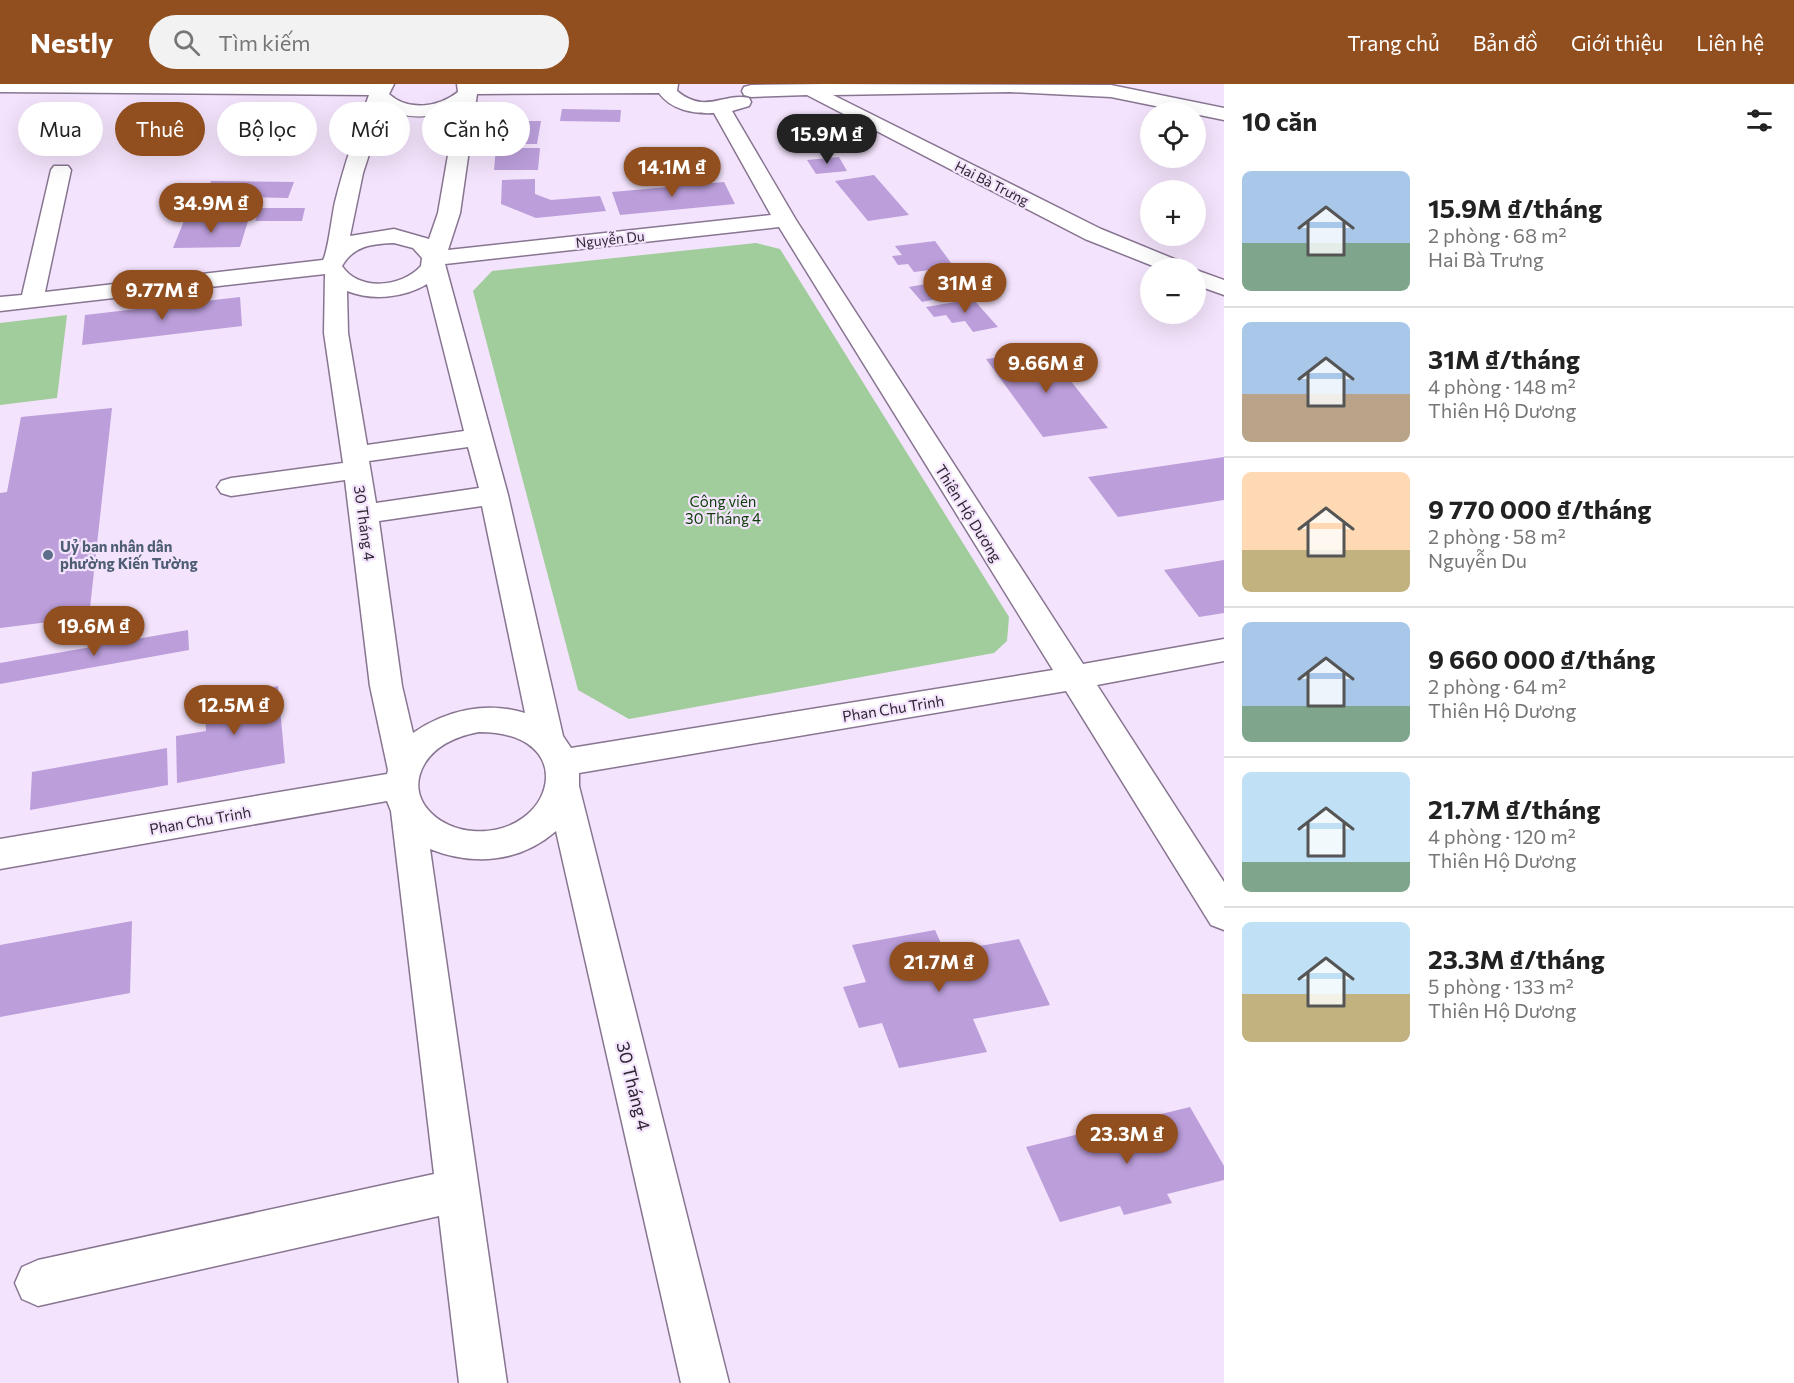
<!DOCTYPE html>
<html lang="vi">
<meta charset="utf-8">
<style>
:root{--surface:#fff;--page:#f2f2f2;--text:#222;--muted:#767676;--line:#e0e0e0;--accent:#914e1e}
body{margin:0;font-family:Commissioner,sans-serif;background:var(--page);color:var(--text);height:100vh;display:flex;flex-direction:column;font-size:22px;white-space:nowrap}
*{box-sizing:border-box;margin:0}
p{font-size:20px;color:var(--muted)}
.icon{flex:none;width:33px;height:33px;fill:none;stroke:currentColor;stroke-width:2;stroke-linecap:round;stroke-linejoin:round}
.map{position:relative;flex:1;overflow:hidden}
.sheet{display:flex;flex-direction:column;background:var(--surface);width:570px}
.sheet>*{flex:none}
.banner{position:absolute;left:18px;top:18px;width:570px;height:54px;display:flex;gap:12px}
.controls{position:absolute;left:1140px;top:18px;display:grid;gap:12px}
.controls a{display:grid;place-items:center;width:66px;height:66px;border-radius:50%;background:var(--surface);box-shadow:0 6px 24px #0002;font-size:30px}
.price{position:absolute;translate:-50% -51px;padding:0 14px;border-radius:21px;background:var(--accent);color:#fff;font-size:20px;line-height:39px;filter:drop-shadow(0 2px 3px #0008)}
.price::after{content:'';position:absolute;left:50%;top:36px;width:18px;height:14px;margin-left:-9px;background:inherit;clip-path:polygon(0 0,100% 0,50% 100%)}
.price.current{background:#222;color:#fff}
ul{padding:0;list-style:none}
li{display:flex;align-items:center;gap:18px;height:150px;padding:0 18px}
li+li{border-top:2px solid var(--line)}
li span{display:grid;place-items:center;flex:none;width:168px;height:120px;border-radius:9px;color:#555}
li>.icon{margin-inline-start:auto}
span .icon{width:72px;height:72px;fill:#fffc;stroke-width:1}
li b{font-size:26px}
h2{display:flex;justify-content:space-between;align-items:center;height:72px;padding:0 18px;font-size:26px}
.pill{padding:0 21px;border-radius:27px;background:var(--surface);box-shadow:0 6px 24px #0002;font-size:21px;line-height:54px}
.pill.current{background:var(--accent);color:#fff}
header{display:flex;align-items:center;gap:36px;box-sizing:border-box;height:84px;padding:0 30px;background:var(--accent);color:#fff}
header strong{font-size:28px}
nav{display:flex;gap:33px;margin-inline-start:auto;font-size:21px}
.search{width:420px;height:54px;background:var(--page);display:flex;align-items:center;gap:15px;box-sizing:border-box;padding:0 21px;border-radius:33px;color:var(--muted);font-size:22px}
main{display:flex;flex:1;min-height:0}
.map>svg:first-child{display:block}
.green{fill:#a1cc9b}
.building{fill:#bb9eda}
.lines{fill:none;stroke-linecap:round;stroke-linejoin:round}
.minor-casing{stroke:#887591;stroke-width:3}
.minor{fill:#fff;fill-rule:evenodd}
.service-dot{fill:#5c6f8a;stroke:#f3e3fc;stroke-width:2}
.labels{text-anchor:middle;dominant-baseline:central;stroke-width:4.5;stroke-linejoin:round;paint-order:stroke}
.far-street-label{font-size:14px;fill:#2e2732;stroke:#f3e3fc}
.park-label{font-size:15px;fill:#0c3e07;stroke:#f3e3fc}
.street-label{font-size:15px;fill:#2e2732;stroke:#f3e3fc}
.service-label{font-size:15px;font-weight:bold;fill:#4e5e75;stroke:#f3e3fc;text-anchor:start}
.near-street-label{font-size:18px;fill:#2e2732;stroke:#f3e3fc}
</style>
<header>
<strong>Nestly</strong>
<div class="search"><svg class="icon" aria-label="search" viewBox="0 0 24 24"><circle cx="10" cy="10" r="6"/><path d="M15 15l6 6"/></svg>Tìm kiếm</div>
<nav><a>Trang chủ</a><a>Bản đồ</a><a>Giới thiệu</a><a>Liên hệ</a></nav>
</header>
<main>
<div class="map">
<svg width="1224" height="1299" viewBox="0 0 1224 1299">
<rect width="100%" height="100%" fill="#f3e3fc"/>
<path class="green" d="M 756,159 L 780,165 L 1009,533 L 1007,557 L 994,569 L 629,635 L 578,606 L 473,207 L 492,187 Z
M 67,231 L 57,314 L 0,321 L 0,239 Z"/>
<path class="building" d="M 562,25 L 621,26 L 620,38 L 560,37 Z
M 516,37 L 541,37 L 537,60 L 512,60 Z
M 496,64 L 540,64 L 538,86 L 494,86 Z
M 839,73 L 847,87 L 816,90 L 807,76 Z
M 874,91 L 909,131 L 868,137 L 835,97 Z
M 535,95 L 535,110 L 551,116 L 600,112 L 606,127 L 536,134 L 501,120 L 502,96 Z
M 211,97 L 294,98 L 288,114 L 204,112 Z
M 724,98 L 735,120 L 620,131 L 612,108 Z
M 260,124 L 305,124 L 302,137 L 255,137 Z
M 184,137 L 248,137 L 240,163 L 173,164 Z
M 935,157 L 954,183 L 914,188 L 908,180 L 898,181 L 892,172 L 902,171 L 895,162 Z
M 976,191 L 990,204 L 922,218 L 909,203 Z
M 240,213 L 242,242 L 82,261 L 85,231 Z
M 973,215 L 998,243 L 973,248 L 965,237 L 952,239 L 946,231 L 934,233 L 926,223 Z
M 1047,267 L 1108,344 L 1043,353 L 986,275 Z
M 112,324 L 89,533 L 0,544 L 0,409 L 7,408 L 21,333 Z
M 1224,373 L 1224,416 L 1118,433 L 1088,393 Z
M 1224,476 L 1224,529 L 1199,533 L 1164,486 Z
M 188,546 L 189,566 L 0,600 L 0,579 Z
M 278,602 L 285,679 L 177,699 L 176,652 L 206,647 L 204,614 Z
M 167,664 L 168,701 L 30,726 L 32,688 Z
M 132,837 L 130,909 L 0,933 L 0,861 Z
M 935,846 L 945,868 L 1019,855 L 1050,921 L 973,935 L 987,968 L 899,984 L 882,939 L 859,944 L 843,903 L 866,898 L 852,861 Z
M 1190,1023 L 1224,1082 L 1224,1096 L 1167,1110 L 1172,1119 L 1124,1131 L 1120,1122 L 1060,1138 L 1026,1063 Z"/>
<g class="lines">
<defs>
<path id="minor" d="M 0,0 L 394,0 L 389,10 C 409,28 439,23 458,8 L 457,0 L 678,0 L 677,7 C 706,31 724,8 749,14 L 751,18 L 749,22 L 732,27 L 796,136 L 1083,580 L 1224,555 L 1224,577 L 1097,601 L 1224,798 L 1224,846 L 1211,841 L 1066,607 L 579,689 L 579,702 L 729,1299 L 681,1299 L 556,747 C 519,779 473,782 430,765 L 507,1299 L 459,1299 L 439,1132 L 38,1222 L 22,1215 L 15,1199 L 22,1183 L 38,1176 L 434,1090 L 391,727 L 387,717 L 0,785 L 0,755 L 387,690 L 388,686 L 370,602 L 345,396 L 231,412 L 221,409 L 217,403 L 221,397 L 231,394 L 343,379 L 324,249 L 325,190 L 0,227 L 0,213 L 22,211 L 51,86 L 54,82 L 68,82 L 71,86 L 45,208 L 323,176 C 328,168 332,131 335,118 C 344,82 356,46 369,11 L 0,8 ZM 659,9 C 671,26 694,30 714,29 L 771,131 L 448,166 L 460,129 L 477,10 ZM 384,24 C 407,36 431,34 456,25 L 438,129 L 429,155 L 394,145 L 350,152 L 363,89 ZM 779,143 L 1053,586 L 571,664 L 563,652 L 508,411 L 445,180 ZM 394,159 L 413,164 L 422,174 L 421,182 C 402,203 359,208 342,182 C 354,161 373,160 394,159 ZM 427,200 L 464,347 L 367,361 L 348,249 L 347,207 C 372,217 404,214 427,200 ZM 468,363 L 479,404 L 376,419 L 369,377 ZM 482,422 L 525,629 C 486,617 446,626 413,649 L 402,602 L 379,437 ZM 479,648 C 583,648 554,753 473,747 C 439,745 403,715 425,679 C 437,660 458,652 479,648 Z
M 825,0 L 1111,1 L 1224,24 L 1224,36 L 1111,13 L 1010,8 L 833,11 L 1101,145 L 1184,179 L 1187,184 L 1158,184 L 1085,155 L 807,11 L 751,13 L 744,11 L 742,7 L 744,3 L 751,1 Z
M 1196,186 L 1224,196 L 1224,211 L 1196,201 Z"/>
</defs>
<use href="#minor" class="minor-casing"/>
<use href="#minor" class="minor"/>
</g>
<circle class="service-dot" cx="48" cy="471" r="6"/>
<g class="labels">
<g class="far-street-label">
<text transform="translate(992 99) rotate(27)">Hai Bà Trưng</text>
<text transform="translate(610 155) rotate(-6)">Nguyễn Du</text>
</g>
<g class="park-label">
<text x="723" y="417">Công viên<tspan x="723" dy="17">30 Tháng 4</tspan></text>
</g>
<g class="street-label">
<text transform="translate(969 429) rotate(58)">Thiên Hộ Dương</text>
<text transform="translate(365 439) rotate(82)">30 Tháng 4</text>
<text transform="translate(893 624) rotate(-9)">Phan Chu Trinh</text>
<text transform="translate(200 736) rotate(-10)">Phan Chu Trinh</text>
</g>
<g class="service-label">
<text x="60" y="462">Uỷ ban nhân dân<tspan x="60" dy="17">phường Kiến Tường</tspan></text>
</g>
<g class="near-street-label">
<text transform="translate(634 1002) rotate(76)">30 Tháng 4</text>
</g>
</g>
</svg>
<div class="controls">
<a><svg class="icon" aria-label="locate" viewBox="0 0 24 24"><circle cx="12" cy="12" r="6"/><path d="M12 2v4M12 18v4M2 12h4M18 12h4"/></svg></a>
<a>+</a>
<a>−</a>
</div>
<b class="price current" style="left:827px;top:81px">15.9M ₫</b>
<b class="price" style="left:672px;top:114px">14.1M ₫</b>
<b class="price" style="left:211px;top:150px">34.9M ₫</b>
<b class="price" style="left:965px;top:230px">31M ₫</b>
<b class="price" style="left:162px;top:237px">9.77M ₫</b>
<b class="price" style="left:1046px;top:310px">9.66M ₫</b>
<b class="price" style="left:94px;top:573px">19.6M ₫</b>
<b class="price" style="left:234px;top:652px">12.5M ₫</b>
<b class="price" style="left:939px;top:909px">21.7M ₫</b>
<b class="price" style="left:1127px;top:1081px">23.3M ₫</b>
<div class="banner">
<a class="pill">Mua</a>
<a class="pill current">Thuê</a>
<a class="pill">Bộ lọc</a>
<a class="pill">Mới</a>
<a class="pill">Căn hộ</a>
</div>
</div>
<section class="sheet">
<h2>10 căn<svg class="icon" aria-label="filters" viewBox="0 0 24 24"><path d="M4 7h16M4 17h16"/><circle cx="9" cy="7" r="2"/><circle cx="15" cy="17" r="2"/></svg></h2>
<ul>
<li><span style="background:linear-gradient(#a9c7e8 60%,#7fa58c 0)"><svg class="icon" aria-label="home" viewBox="0 0 24 24"><path d="M3 11l9-7 9 7M6 9v11h12V9"/></svg></span><div><b>15.9M ₫/tháng</b><p>2 phòng · 68 m²</p><p>Hai Bà Trưng</p></div></li>
<li><span style="background:linear-gradient(#a9c7e8 60%,#b9a48a 0)"><svg class="icon" aria-label="home" viewBox="0 0 24 24"><path d="M3 11l9-7 9 7M6 9v11h12V9"/></svg></span><div><b>31M ₫/tháng</b><p>4 phòng · 148 m²</p><p>Thiên Hộ Dương</p></div></li>
<li><span style="background:linear-gradient(#ffd9b3 65%,#c2b280 0)"><svg class="icon" aria-label="home" viewBox="0 0 24 24"><path d="M3 11l9-7 9 7M6 9v11h12V9"/></svg></span><div><b>9 770 000 ₫/tháng</b><p>2 phòng · 58 m²</p><p>Nguyễn Du</p></div></li>
<li><span style="background:linear-gradient(#a9c7e8 70%,#7fa58c 0)"><svg class="icon" aria-label="home" viewBox="0 0 24 24"><path d="M3 11l9-7 9 7M6 9v11h12V9"/></svg></span><div><b>9 660 000 ₫/tháng</b><p>2 phòng · 64 m²</p><p>Thiên Hộ Dương</p></div></li>
<li><span style="background:linear-gradient(#bfe0f5 75%,#7fa58c 0)"><svg class="icon" aria-label="home" viewBox="0 0 24 24"><path d="M3 11l9-7 9 7M6 9v11h12V9"/></svg></span><div><b>21.7M ₫/tháng</b><p>4 phòng · 120 m²</p><p>Thiên Hộ Dương</p></div></li>
<li><span style="background:linear-gradient(#bfe0f5 60%,#c2b280 0)"><svg class="icon" aria-label="home" viewBox="0 0 24 24"><path d="M3 11l9-7 9 7M6 9v11h12V9"/></svg></span><div><b>23.3M ₫/tháng</b><p>5 phòng · 133 m²</p><p>Thiên Hộ Dương</p></div></li>
</ul>
</section>
</main>
